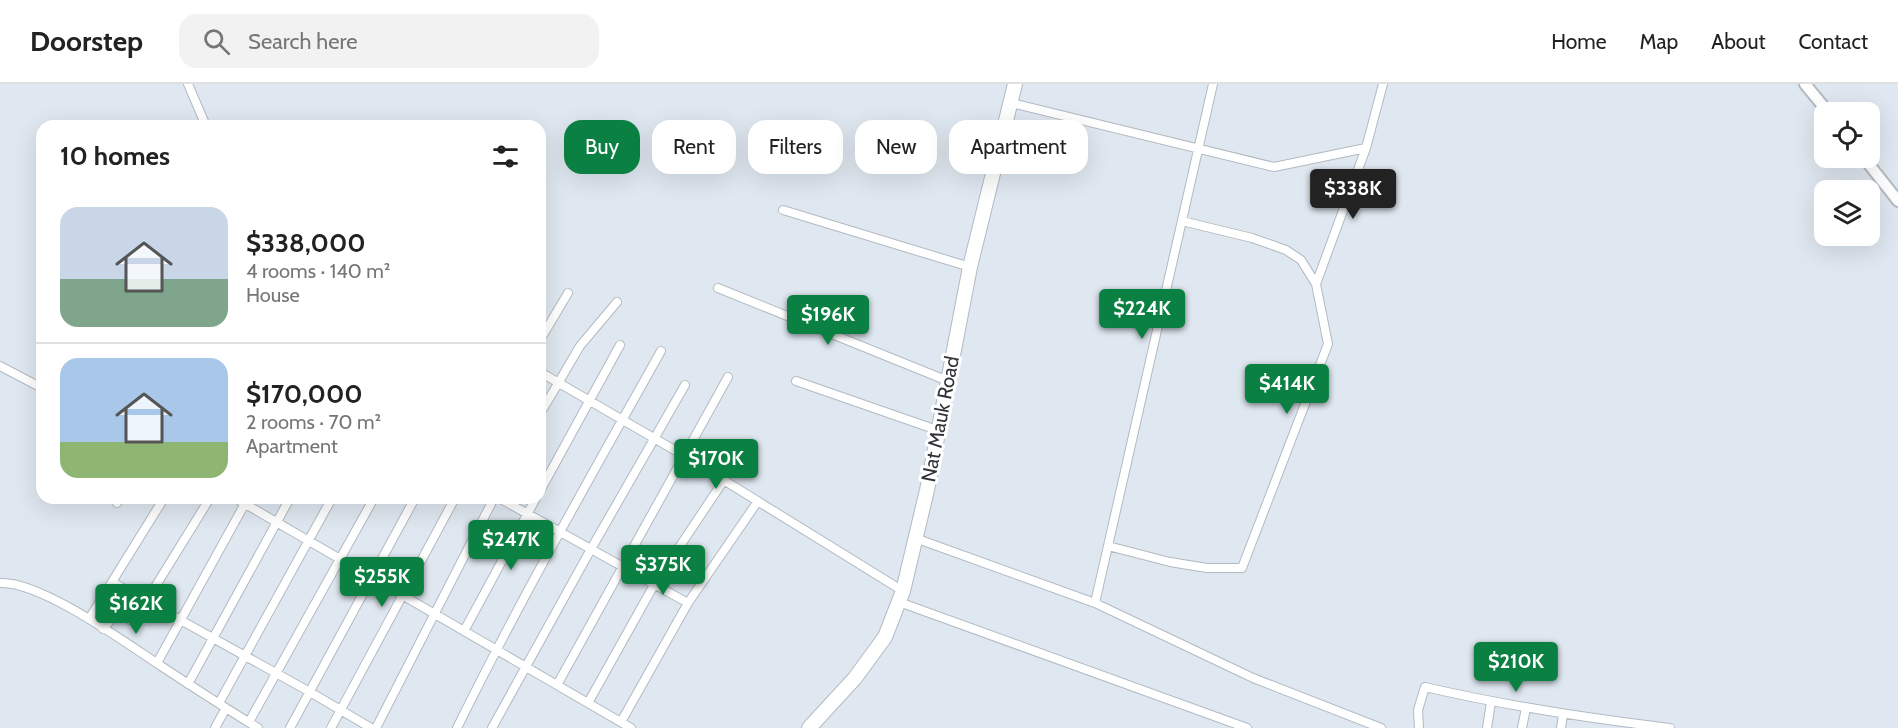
<!DOCTYPE html>
<meta charset="utf-8">
<style>
:root{--surface:#fff;--page:#f2f2f2;--text:#222;--muted:#767676;--line:#e0e0e0;--accent:#0b8043}
body{margin:0;font-family:Cabin,sans-serif;background:var(--page);color:var(--text);height:100vh;display:flex;flex-direction:column;font-size:22px;white-space:nowrap}
*{box-sizing:border-box;margin:0}
p{font-size:20px;color:var(--muted)}
.icon{flex:none;width:33px;height:33px;fill:none;stroke:currentColor;stroke-width:2;stroke-linecap:round;stroke-linejoin:round}
.map{position:relative;flex:1;overflow:hidden}
.drawer{position:absolute;left:36px;top:36px;width:510px;height:384px;display:flex;flex-direction:column;background:var(--surface);border-radius:18px;box-shadow:0 6px 24px #0002}
.drawer>*{flex:none}
.hud{position:absolute;left:564px;top:36px;width:570px;height:54px;display:flex;gap:12px}
.controls{position:absolute;left:1814px;top:18px;display:grid;gap:12px}
.controls a{display:grid;place-items:center;width:66px;height:66px;border-radius:12px;background:var(--surface);box-shadow:0 6px 24px #0002;font-size:30px}
.price{position:absolute;translate:-50% -51px;padding:0 14px;border-radius:6px;background:var(--accent);color:#fff;font-size:20px;line-height:39px;filter:drop-shadow(0 2px 3px #0008)}
.price::after{content:'';position:absolute;left:50%;top:36px;width:18px;height:14px;margin-left:-9px;background:inherit;clip-path:polygon(0 0,100% 0,50% 100%)}
.price.active{background:#222;color:#fff}
ul{padding:0;list-style:none}
li{display:flex;align-items:center;gap:18px;height:150px;padding:0 24px}
li+li{border-top:2px solid var(--line)}
li span{display:grid;place-items:center;flex:none;width:168px;height:120px;border-radius:18px;color:#555}
li>.icon{margin-inline-start:auto}
span .icon{width:72px;height:72px;fill:#fffc;stroke-width:1}
li b{font-size:26px}
h2{display:flex;justify-content:space-between;align-items:center;height:72px;padding:0 24px;font-size:26px}
.chip{padding:0 21px;border-radius:18px;background:var(--surface);box-shadow:0 6px 24px #0002;font-size:21px;line-height:54px}
.chip.active{background:var(--accent);color:#fff}
header{display:flex;align-items:center;gap:36px;box-sizing:border-box;height:84px;padding:0 30px;background:var(--surface);border-bottom:2px solid var(--line)}
header strong{font-size:28px}
nav{display:flex;gap:33px;margin-inline-start:auto;font-size:21px}
.search{width:420px;height:54px;background:var(--page);display:flex;align-items:center;gap:15px;box-sizing:border-box;padding:0 21px;border-radius:18px;color:var(--muted);font-size:22px}
.map>svg:first-child{display:block}
.lines{fill:none;stroke-linecap:round;stroke-linejoin:round}
.street-casing{stroke:#b2bac2;stroke-width:10}
.secondary-casing{stroke:#b2bac2;stroke-width:14}
.highway-casing{stroke:#b2bac2;stroke-width:16}
.street{stroke:#fff;stroke-width:8}
.secondary{stroke:#fff;stroke-width:10}
.highway{stroke:#fff;stroke-width:14}
.labels{text-anchor:middle;dominant-baseline:central;stroke-width:6;stroke-linejoin:round;paint-order:stroke}
.street-label{font-size:20px;fill:#2f3236;stroke:#fff}
</style>
<header>
<strong>Doorstep</strong>
<div class="search"><svg class="icon" aria-label="search" viewBox="0 0 24 24"><circle cx="10" cy="10" r="6"/><path d="M15 15l6 6"/></svg>Search here</div>
<nav><a>Home</a><a>Map</a><a>About</a><a>Contact</a></nav>
</header>
<div class="map">
<svg width="1898" height="644" viewBox="0 0 1898 644">
<rect width="100%" height="100%" fill="#dfe7f0"/>
<g class="lines">
<defs>
<path id="street" d="M 188,0 L 206,42
M 1011,19 L 1274,83 L 1366,64 L 1383,0
M 783,126 L 970,183
M 1316,200 L 1366,64
M 718,204 L 948,297
M 540,256 L 568,209
M 0,282 L 42,304
M 540,288 L 683,371 L 903,507
M 796,297 L 937,346
M 540,330 L 580,262 L 617,218
M 540,407 L 620,261
M 235,414 L 631,644
M 499,414 L 688,519
M 117,419 L 120,414
M 915,454 L 1095,519 L 1253,594 L 1381,644
M 1108,462 L 1170,478 L 1207,484 L 1242,484 L 1328,260 L 1316,200 L 1301,176 L 1286,166 L 1252,154 L 1182,137
M 112,498 L 310,608 L 371,644
M 0,499 C 41,497 126,559 161,582 C 193,603 225,624 258,644
M 899,518 L 1247,644
M 1095,519 L 1213,0
M 89,535 L 164,414
M 103,545 L 118,527 L 130,536 L 139,529 L 210,414
M 464,547 L 536,414
M 157,579 L 248,414
M 188,600 L 290,414
M 557,601 L 728,293
M 219,619 L 332,414
M 588,619 L 654,501 L 724,396
M 249,638 L 374,414
M 621,638 L 688,519 L 758,417
M 215,644 L 226,624
M 290,644 L 415,414
M 331,644 L 455,414
M 376,644 L 494,414
M 457,644 C 520,516 591,392 661,267
M 492,644 L 591,465 L 685,301
M 1419,644 L 1418,626 L 1425,603 C 1507,622 1586,634 1670,644
M 1487,644 L 1491,618
M 1522,644 L 1526,624
M 1561,644 L 1563,631"/>
<path id="secondary" d="M 1805,0 L 1828,28
M 1864,74 L 1898,117"/>
<path id="highway" d="M 809,644 L 855,594 L 885,553 L 903,507 L 927,406 L 970,183 L 1015,0"/>
</defs>
<use href="#street" class="street-casing"/>
<use href="#secondary" class="secondary-casing"/>
<use href="#highway" class="highway-casing"/>
<use href="#street" class="street"/>
<use href="#secondary" class="secondary"/>
<use href="#highway" class="highway"/>
</g>
<g class="labels">
<g class="street-label">
<text transform="translate(940 335) rotate(-79)">Nat Mauk Road</text>
</g>
</g>
</svg>
<div class="controls">
<a><svg class="icon" aria-label="locate" viewBox="0 0 24 24"><circle cx="12" cy="12" r="6"/><path d="M12 2v4M12 18v4M2 12h4M18 12h4"/></svg></a>
<a><svg class="icon" aria-label="layers" viewBox="0 0 24 24"><path d="M12 4l9 5-9 5-9-5zM3 14l9 5 9-5"/></svg></a>
</div>
<b class="price active" style="left:1353px;top:136px">$338K</b>
<b class="price" style="left:1142px;top:256px">$224K</b>
<b class="price" style="left:828px;top:262px">$196K</b>
<b class="price" style="left:1287px;top:331px">$414K</b>
<b class="price" style="left:716px;top:406px">$170K</b>
<b class="price" style="left:511px;top:487px">$247K</b>
<b class="price" style="left:663px;top:512px">$375K</b>
<b class="price" style="left:382px;top:524px">$255K</b>
<b class="price" style="left:136px;top:551px">$162K</b>
<b class="price" style="left:1516px;top:609px">$210K</b>
<div class="hud">
<a class="chip active">Buy</a>
<a class="chip">Rent</a>
<a class="chip">Filters</a>
<a class="chip">New</a>
<a class="chip">Apartment</a>
</div>
<section class="drawer">
<h2>10 homes<svg class="icon" aria-label="filters" viewBox="0 0 24 24"><path d="M4 7h16M4 17h16"/><circle cx="9" cy="7" r="2"/><circle cx="15" cy="17" r="2"/></svg></h2>
<ul>
<li><span style="background:linear-gradient(#c9d6e8 60%,#7fa58c 0)"><svg class="icon" aria-label="home" viewBox="0 0 24 24"><path d="M3 11l9-7 9 7M6 9v11h12V9"/></svg></span><div><b>$338,000</b><p>4 rooms · 140 m²</p><p>House</p></div></li>
<li><span style="background:linear-gradient(#a9c7e8 70%,#8fb573 0)"><svg class="icon" aria-label="home" viewBox="0 0 24 24"><path d="M3 11l9-7 9 7M6 9v11h12V9"/></svg></span><div><b>$170,000</b><p>2 rooms · 70 m²</p><p>Apartment</p></div></li>
</ul>
</section>
</div>
